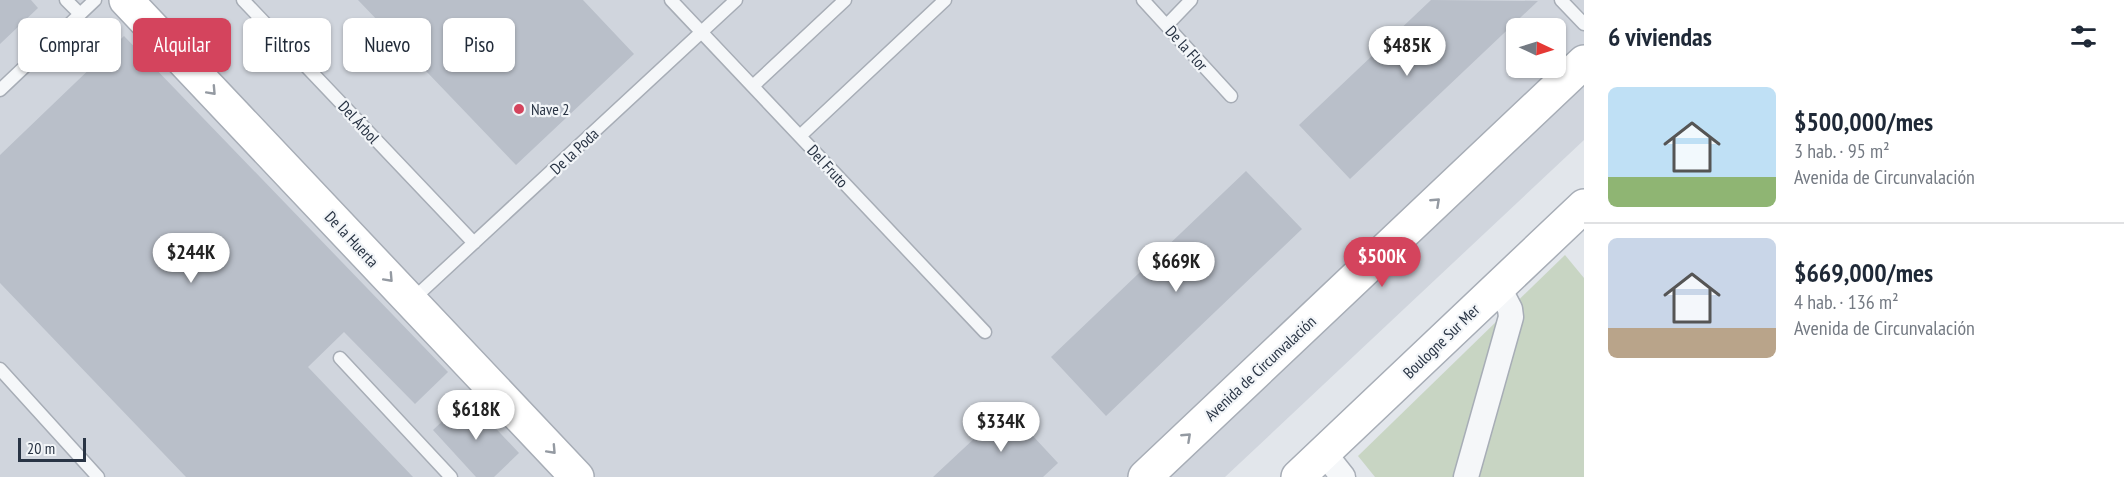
<!DOCTYPE html>
<html lang="es">
<meta charset="utf-8">
<style>
:root{--surface:#fff;--page:#f6f6f7;--text:#1f2937;--muted:#747a83;--line:#e0e1e3;--accent:#d4445d}
body{margin:0;font-family:"PT Sans Narrow",sans-serif;background:var(--page);color:var(--text);height:100vh;display:flex;flex-direction:column;font-size:22px;white-space:nowrap}
*{box-sizing:border-box;margin:0}
p{font-size:20px;color:var(--muted)}
.icon{flex:none;width:33px;height:33px;fill:none;stroke:currentColor;stroke-width:2;stroke-linecap:round;stroke-linejoin:round}
.map{position:relative;flex:1;overflow:hidden}
.side{display:flex;flex-direction:column;background:var(--surface);width:540px}
.side>*{flex:none}
.hud{position:absolute;left:18px;top:18px;width:570px;height:54px;display:flex;gap:12px}
.needle{width:39px;rotate:94deg}
.fabs{position:absolute;left:1506px;top:18px;display:grid;gap:12px}
.fabs a{display:grid;place-items:center;width:60px;height:60px;border-radius:9px;background:var(--surface);box-shadow:0 2px 4px #0004;font-size:30px}
.scale{position:absolute;left:18px;bottom:15px;width:68px;box-sizing:border-box;padding-left:6px;border:3px solid #293444;border-top:0;font-size:16px;line-height:21px;white-space:nowrap;color:#293444;-webkit-text-stroke:4px #f2f5f8;paint-order:stroke}
.price{position:absolute;translate:-50% -51px;padding:0 14px;border-radius:21px;background:#fff;color:#222;font-size:20px;line-height:39px;filter:drop-shadow(0 2px 3px #0008)}
.price::after{content:'';position:absolute;left:50%;top:36px;width:18px;height:14px;margin-left:-9px;background:inherit;clip-path:polygon(0 0,100% 0,50% 100%)}
.price.active{background:var(--accent);color:#fff}
ul{padding:0;list-style:none}
li{display:flex;align-items:center;gap:18px;height:150px;padding:0 24px}
li+li{border-top:2px solid var(--line)}
li span{display:grid;place-items:center;flex:none;width:168px;height:120px;border-radius:9px;color:#555}
li>.icon{margin-inline-start:auto}
span .icon{width:72px;height:72px;fill:#fffc;stroke-width:1}
li b{font-size:26px}
h2{display:flex;justify-content:space-between;align-items:center;height:72px;padding:0 24px;font-size:26px}
.pill{padding:0 21px;border-radius:9px;background:var(--surface);box-shadow:0 2px 4px #0004;font-size:21px;line-height:54px}
.pill.active{background:var(--accent);color:#fff}
main{display:flex;flex:1;min-height:0}
.map>svg:first-child{display:block}
.built{fill:#d0d5dd;fill-rule:evenodd}
.green{fill:#c8d5c3}
.building{fill:#b9bfc9}
.lines{fill:none;stroke-linecap:round;stroke-linejoin:round}
.lane-casing{stroke:#a7adb6;stroke-width:15}
.street-casing{stroke:#a7adb6;stroke-width:27}
.secondary-casing{stroke:#a7adb6;stroke-width:36}
.lane{stroke:#f5f7f9;stroke-width:12}
.street{stroke:#f5f7f9;stroke-width:24}
.secondary{stroke:#fff;stroke-width:33}
.oneway{stroke:#949aa2}
.poi-dot{fill:#d4445d;stroke:#f2f5f8;stroke-width:2}
.labels{text-anchor:middle;dominant-baseline:central;stroke-width:4.5;stroke-linejoin:round;paint-order:stroke}
.street-label{font-size:16px;fill:#293444;stroke:#f2f5f8}
.poi-label{font-size:16px;fill:#293444;stroke:#f2f5f8;text-anchor:start}
</style>
<main>
<div class="map">
<svg width="1584" height="477" viewBox="0 0 1584 477">
<rect width="100%" height="100%" fill="#e2e6eb"/>
<path class="built" d="M 0,0 L 1584,0 L 1584,140 L 1225,477 L 0,477 ZM 1516,28 L 1556,28 L 1556,68 L 1516,68 Z"/>
<path class="green" d="M 1565,255 L 1584,278 L 1584,477 L 1375,477 L 1358,456 Z"/>
<path class="building" d="M 0,0 L 31,0 L 38,8 L 0,44 Z
M 358,0 L 583,0 L 634,54 L 516,165 Z
M 1431,0 L 1538,1 L 1350,179 L 1299,125 Z
M 124,36 L 448,372 L 415,404 L 344,332 L 308,367 L 413,477 L 186,477 L 0,283 L 0,155 Z
M 1246,171 L 1302,229 L 1106,416 L 1051,357 Z
M 467,398 L 519,453 L 494,477 L 476,477 L 433,430 Z
M 1007,408 L 1058,463 L 1043,477 L 933,477 Z"/>
<g class="lines">
<defs>
<path id="lane" d="M 66,0 L 80,14
M 243,0 L 474,243
M 671,0 L 985,332
M 1143,0 L 1231,96
M 1561,0 L 1584,24
M 1167,25 L 1191,0
M 753,86 L 845,0
M 0,90 L 95,0
M 800,136 L 945,0
M 411,301 L 736,0
M 340,358 L 451,477
M 0,369 L 98,477"/>
<path id="street" d="M 1324,453 L 1343,477
M 1466,477 L 1511,317 L 1510,309 L 1498,286"/>
<path id="secondary" d="M 126,0 L 577,477
M 1145,477 L 1584,62
M 1298,477 L 1584,206"/>
</defs>
<use href="#lane" class="lane-casing"/>
<use href="#street" class="street-casing"/>
<use href="#secondary" class="secondary-casing"/>
<use href="#lane" class="lane"/>
<use href="#street" class="street"/>
<use href="#secondary" class="secondary"/>
</g>
<defs><path id="oneway-chevron" d="M-2-3.5L2.5 0L-2 3.5" fill="none" stroke-width="1.6" stroke-linecap="round" stroke-linejoin="round" transform="scale(1.5)"/></defs>
<g class="oneway">
<use href="#oneway-chevron" transform="translate(212 91) rotate(47)"/>
<use href="#oneway-chevron" transform="translate(1436 202) rotate(-43)"/>
<use href="#oneway-chevron" transform="translate(389 278) rotate(47)"/>
<use href="#oneway-chevron" transform="translate(1187 437) rotate(-43)"/>
<use href="#oneway-chevron" transform="translate(552 450) rotate(47)"/>
</g>
<circle class="poi-dot" cx="519" cy="109" r="6"/>
<g class="labels">
<g class="street-label">
<text transform="translate(1187 48) rotate(48)">De la Flor</text>
<text transform="translate(359 122) rotate(47)">Del Árbol</text>
<text transform="translate(574 151) rotate(-43)">De la Poda</text>
<text transform="translate(828 166) rotate(47)">Del Fruto</text>
<text transform="translate(352 239) rotate(47)">De la Huerta</text>
<text transform="translate(1441 341) rotate(-44)">Boulogne Sur Mer</text>
<text transform="translate(1260 368) rotate(-43)">Avenida de Circunvalación</text>
</g>
<g class="poi-label">
<text x="531" y="109">Nave 2</text>
</g>
</g>
</svg>
<div class="fabs">
<a><svg class="needle" viewBox="-14 -14 28 28"><path d="M0-13l5 13h-10z" fill="#e53935"/><path d="M0 13l5-13h-10z" fill="#747a83"/></svg></a>
</div>
<div class="scale">20 m</div>
<b class="price" style="left:1407px;top:77px">$485K</b>
<b class="price" style="left:191px;top:284px">$244K</b>
<b class="price active" style="left:1382px;top:288px">$500K</b>
<b class="price" style="left:1176px;top:293px">$669K</b>
<b class="price" style="left:476px;top:441px">$618K</b>
<b class="price" style="left:1001px;top:453px">$334K</b>
<div class="hud">
<a class="pill">Comprar</a>
<a class="pill active">Alquilar</a>
<a class="pill">Filtros</a>
<a class="pill">Nuevo</a>
<a class="pill">Piso</a>
</div>
</div>
<section class="side">
<h2>6 viviendas<svg class="icon" aria-label="filters" viewBox="0 0 24 24"><path d="M4 7h16M4 17h16"/><circle cx="9" cy="7" r="2"/><circle cx="15" cy="17" r="2"/></svg></h2>
<ul>
<li><span style="background:linear-gradient(#bfe0f5 75%,#8fb573 0)"><svg class="icon" aria-label="home" viewBox="0 0 24 24"><path d="M3 11l9-7 9 7M6 9v11h12V9"/></svg></span><div><b>$500,000/mes</b><p>3 hab. · 95 m²</p><p>Avenida de Circunvalación</p></div></li>
<li><span style="background:linear-gradient(#c9d6e8 75%,#b9a48a 0)"><svg class="icon" aria-label="home" viewBox="0 0 24 24"><path d="M3 11l9-7 9 7M6 9v11h12V9"/></svg></span><div><b>$669,000/mes</b><p>4 hab. · 136 m²</p><p>Avenida de Circunvalación</p></div></li>
</ul>
</section>
</main>
